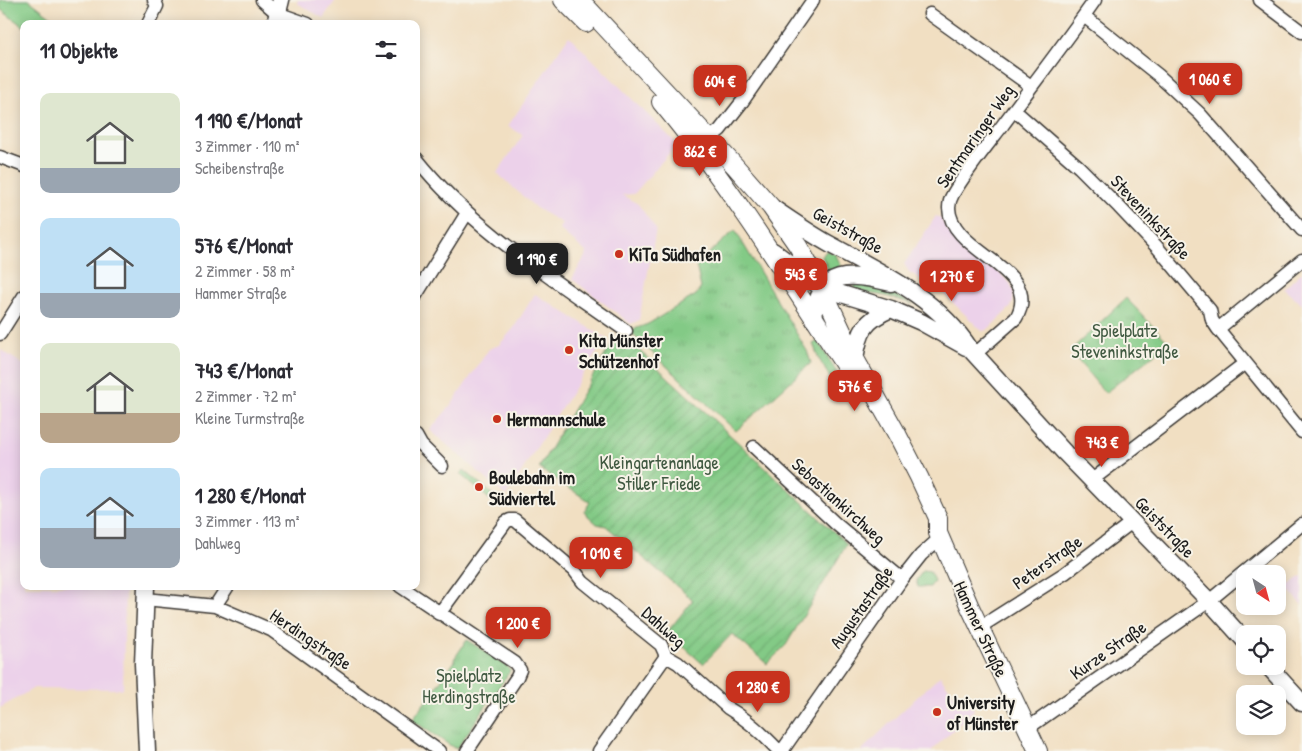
<!DOCTYPE html>
<html lang="de">
<meta charset="utf-8">
<style>
:root{--surface:#fff;--page:#f2f2f3;--text:#2b2b33;--muted:#7c7c81;--accent:#c8321e}
body{margin:0;font-family:"Patrick Hand",sans-serif;background:var(--page);color:var(--text);height:100vh;display:flex;flex-direction:column;font-size:19px;white-space:nowrap}
*{box-sizing:border-box;margin:0}
p{font-size:16px;color:var(--muted)}
.icon{flex:none;width:28px;height:28px;fill:none;stroke:currentColor;stroke-width:2;stroke-linecap:round;stroke-linejoin:round}
.map{position:relative;flex:1;overflow:hidden}
.side{position:absolute;left:20px;top:20px;width:400px;height:570px;display:flex;flex-direction:column;background:var(--surface);border-radius:10px;box-shadow:0 2px 12px #0003}
.side>*{flex:none}
.needle{width:32px;rotate:144deg}
.fabs{position:absolute;left:1236px;top:565px;display:grid;gap:10px}
.fabs a{display:grid;place-items:center;width:50px;height:50px;border-radius:10px;background:var(--surface);box-shadow:0 2px 12px #0003;font-size:25px}
.price{position:absolute;translate:-50% -42px;padding:0 11px;border-radius:10px;background:var(--accent);color:#fff;font-size:16px;line-height:32px;filter:drop-shadow(0 1px 2px #0008)}
.price::after{content:'';position:absolute;left:50%;top:30px;width:15px;height:11px;margin-left:-8px;background:inherit;clip-path:polygon(0 0,100% 0,50% 100%)}
.price.active{background:#222;color:#fff}
ul{padding:0;list-style:none}
li{display:flex;align-items:center;gap:15px;height:125px;padding:0 20px}
li span{display:grid;place-items:center;flex:none;width:140px;height:100px;border-radius:10px;color:#555}
li>.icon{margin-inline-start:auto}
span .icon{width:60px;height:60px;fill:#fffc;stroke-width:1}
li b{font-size:21px}
h2{display:flex;justify-content:space-between;align-items:center;height:60px;padding:0 20px;font-size:21px}
.map>svg:first-child{display:block}
.built{fill:#ecd1ea}
.grass{fill:#83ca86;stroke:#507351}
.park{fill:url(#park-tufts);stroke:#507351}
.garden{fill:url(#garden-furrows);stroke:#507351}
.lines{fill:none;stroke-linecap:round;stroke-linejoin:round}
.minor-casing{stroke:#3c3935;stroke-width:15}
.tertiary-casing{stroke:#3c3935;stroke-width:19}
.secondary-casing{stroke:#3c3935;stroke-width:20}
.minor{stroke:#fff;stroke-width:12}
.tertiary{stroke:#fff;stroke-width:16}
.secondary{stroke:#fff;stroke-width:18}
.poi-dot{fill:#c8321e;stroke:#f7f3e8;stroke-width:2}
.labels{text-anchor:middle;dominant-baseline:central;stroke-width:4;stroke-linejoin:round;paint-order:stroke}
.street-label{font-size:18px;fill:#1c1c1c;stroke:#f7f3e8}
.poi-label{font-size:18px;font-weight:bold;fill:#1c1c1c;stroke:#f7f3e8;text-anchor:start}
.park-label{font-size:18px;fill:#405941;stroke:#f7f3e8}
</style>
<div class="map">
<svg width="1302" height="751" viewBox="0 0 1302 751">
<defs>
<pattern id="park-tufts" width="24" height="20" patternUnits="userSpaceOnUse" patternTransform="scale(1.25)"><rect width="24" height="20" fill="#83ca86"/><path d="M3 7l-1-3M5 7V3M7 7l1-3M15 17l-1-3M17 17v-4M19 17l1-3" fill="none" stroke="#71ad73"/></pattern>
<pattern id="garden-furrows" width="10" height="10" patternUnits="userSpaceOnUse" patternTransform="scale(1.25)"><rect width="10" height="10" fill="#83ca86"/><path d="M-1 1l2-2M0 10L10 0M9 11l2-2" fill="none" stroke="#71ad73"/></pattern>
</defs>
<rect width="100%" height="100%" fill="#f7f3e8"/>
<filter id="ink" filterUnits="userSpaceOnUse"><feTurbulence type="fractalNoise" baseFrequency=".02" numOctaves="2"/><feDisplacementMap in="SourceGraphic" scale="10" xChannelSelector="R" yChannelSelector="G"/><feConvolveMatrix kernelMatrix="1 2 1 2 8 2 1 2 1" color-interpolation-filters="sRGB"/></filter>
<filter id="wash" filterUnits="userSpaceOnUse"><feTurbulence type="fractalNoise" baseFrequency=".0096" numOctaves="4" result="noise"/><feDisplacementMap in="SourceGraphic" scale="20" xChannelSelector="R" yChannelSelector="G"/><feGaussianBlur stdDeviation="1.12" result="paint"/><feColorMatrix in="noise" values="0 0 0 0 0 0 0 0 0 0 0 0 0 0 0 0 0 1.4 0 .05"/><feComposite in="paint" operator="in"/></filter>
<g filter="url(#wash)">
<rect width="100%" height="100%" fill="#f1dfc2"/>
<path class="built" d="M 298,0 L 336,0 L 323,18 L 297,3 Z
M 569,36 L 677,144 L 634,194 L 622,195 L 638,204 L 656,229 L 639,320 L 631,324 L 572,279 L 587,253 L 559,229 L 562,223 L 536,208 L 497,173 L 523,135 L 508,126 Z
M 936,216 L 941,218 L 947,230 L 963,245 L 961,247 L 987,268 L 991,265 L 1010,283 L 1014,293 L 1013,302 L 1011,307 L 987,330 L 982,331 L 943,293 L 909,272 L 904,264 Z
M 1302,272 L 1302,305 L 1284,289 Z
M 535,294 L 606,338 L 506,496 L 430,430 L 452,404 L 489,349 L 499,345 L 513,329 Z
M 1,350 L 24,365 L 24,586 L 125,586 L 123,689 L 34,688 L 0,708 Z
M 1302,576 L 1302,605 L 1287,587 Z
M 940,676 L 962,706 L 969,699 L 974,710 L 931,751 L 863,751 L 862,750 L 899,714 Z"/>
<path class="grass" d="M 0,0 L 29,0 L 54,19 L 51,24 L 24,24 L 24,27 L 0,9 Z
M 827,250 L 836,255 L 841,266 L 839,268 L 841,272 L 832,277 L 822,256 Z
M 852,280 L 886,290 L 913,304 L 886,296 L 855,291 Z
M 818,341 L 840,378 L 832,381 L 819,359 L 813,344 Z
M 464,470 L 499,500 L 495,504 L 460,474 Z
M 923,571 L 930,572 L 934,581 L 930,587 L 918,587 L 916,580 Z"/>
<path class="park" d="M 735,230 L 807,351 L 811,363 L 736,431 L 629,331 L 648,324 L 696,295 L 701,288 L 696,265 Z
M 1126,298 L 1169,343 L 1105,393 L 1070,351 Z
M 467,640 L 508,667 L 510,671 L 458,747 L 454,748 L 412,720 L 455,661 L 454,659 Z"/>
<path class="garden" d="M 621,340 L 628,340 L 847,544 L 786,645 L 767,664 L 732,634 L 703,664 L 667,632 L 693,600 L 606,526 L 597,524 L 584,512 L 590,502 L 539,468 L 611,345 Z"/>
</g>
<g filter="url(#ink)">
<g class="lines">
<defs>
<path id="minor" d="M 262,0 L 277,13 L 308,24
M 1260,0 L 1302,32
M 930,14 L 1031,86
M 1084,16 L 1158,75 L 1200,114 L 1302,230
M 148,24 L 157,6 L 154,0
M 1014,110 L 1079,167 L 1119,207 L 1157,247 L 1210,310 L 1212,320 L 1218,329 L 1302,432
M 710,138 L 720,130 L 742,102 L 813,0
M 0,157 L 24,166
M 416,158 C 472,229 553,279 626,331
M 416,295 L 467,213
M 1218,329 L 1302,260
M 0,334 L 24,296
M 975,354 L 1016,318 C 1045,269 950,253 949,208 C 949,203 950,199 953,194 C 967,170 985,148 1002,126 C 1033,84 1065,43 1095,0
M 416,436 L 421,445 L 442,466
M 754,447 L 836,524 L 902,579
M 1092,480 L 1245,363
M 400,586 L 515,663 L 520,670 L 517,677 L 467,751
M 145,599 L 215,606 L 271,630 L 439,751
M 215,606 L 228,586
M 439,614 L 506,522 L 510,520 L 515,520 L 574,570 L 583,582 L 661,645 L 666,656 L 678,663 L 728,708 C 747,719 764,735 779,751
M 980,627 L 1065,573 L 1132,522
M 1028,728 L 1209,601 L 1302,524
M 599,751 L 666,656
M 782,751 L 902,579 L 921,555 L 940,538"/>
<path id="tertiary" d="M 275,24 L 281,0
M 773,208 C 792,221 811,234 831,245 C 882,273 937,298 970,349 L 1065,453 L 1209,601 L 1245,641
M 773,251 L 822,288 L 891,309 L 921,322 L 966,347
M 814,320 C 817,268 852,273 891,283
M 855,359 C 859,331 865,320 891,309
M 146,586 L 143,664 L 147,751
M 1268,666 L 1302,703"/>
<path id="secondary" d="M 563,0 L 586,23
M 580,0 L 735,166 L 771,207 L 798,246 L 822,288 L 855,359 L 898,436 L 919,477 L 938,518 L 938,533 L 969,605 L 1038,751
M 661,102 C 734,190 794,288 857,384"/>
</defs>
<use href="#minor" class="minor-casing"/>
<use href="#tertiary" class="tertiary-casing"/>
<use href="#secondary" class="secondary-casing"/>
<use href="#minor" class="minor"/>
<use href="#tertiary" class="tertiary"/>
<use href="#secondary" class="secondary"/>
</g>
</g>
<g class="poi-dot">
<circle cx="619" cy="254" r="5"/>
<circle cx="569" cy="350" r="5"/>
<circle cx="497" cy="419" r="5"/>
<circle cx="479" cy="487" r="5"/>
<circle cx="937" cy="712" r="5"/>
</g>
<g class="labels">
<g class="street-label">
<text transform="translate(975 136) rotate(-55)">Sentmaringer Weg</text>
<text transform="translate(1151 217) rotate(47)">Steveninkstraße</text>
<text transform="translate(848 230) rotate(29)">Geiststraße</text>
<text transform="translate(839 501) rotate(42)">Sebastiankirchweg</text>
<text transform="translate(1165 527) rotate(46)">Geiststraße</text>
<text transform="translate(1047 562) rotate(-35)">Peterstraße</text>
<text transform="translate(861 607) rotate(-55)">Augustastraße</text>
<text transform="translate(664 627) rotate(42)">Dahlweg</text>
<text transform="translate(981 629) rotate(65)">Hammer Straße</text>
<text transform="translate(311 639) rotate(34)">Herdingstraße</text>
<text transform="translate(1108 650) rotate(-35)">Kurze Straße</text>
</g>
<g class="poi-label">
<text x="629" y="254">KiTa Südhafen</text>
<text x="579" y="340">Kita Münster<tspan x="579" dy="21">Schützenhof</tspan></text>
<text x="507" y="419">Hermannschule</text>
<text x="489" y="477">Boulebahn im<tspan x="489" dy="21">Südviertel</tspan></text>
<text x="947" y="702">University<tspan x="947" dy="21">of Münster</tspan></text>
</g>
<g class="park-label">
<text x="1125" y="330">Spielplatz<tspan x="1125" dy="21">Steveninkstraße</tspan></text>
<text x="659" y="462">Kleingartenanlage<tspan x="659" dy="21">Stiller Friede</tspan></text>
<text x="469" y="675">Spielplatz<tspan x="469" dy="21">Herdingstraße</tspan></text>
</g>
</g>
</svg>
<div class="fabs">
<a><svg class="needle" viewBox="-14 -14 28 28"><path d="M0-13l5 13h-10z" fill="#e53935"/><path d="M0 13l5-13h-10z" fill="#7c7c81"/></svg></a>
<a><svg class="icon" aria-label="locate" viewBox="0 0 24 24"><circle cx="12" cy="12" r="6"/><path d="M12 2v4M12 18v4M2 12h4M18 12h4"/></svg></a>
<a><svg class="icon" aria-label="layers" viewBox="0 0 24 24"><path d="M12 4l9 5-9 5-9-5zM3 14l9 5 9-5"/></svg></a>
</div>
<b class="price" style="left:1210px;top:105px">1 060 €</b>
<b class="price" style="left:720px;top:107px">604 €</b>
<b class="price" style="left:700px;top:177px">862 €</b>
<b class="price active" style="left:537px;top:285px">1 190 €</b>
<b class="price" style="left:801px;top:300px">543 €</b>
<b class="price" style="left:952px;top:302px">1 270 €</b>
<b class="price" style="left:855px;top:412px">576 €</b>
<b class="price" style="left:1102px;top:468px">743 €</b>
<b class="price" style="left:601px;top:579px">1 010 €</b>
<b class="price" style="left:518px;top:649px">1 200 €</b>
<b class="price" style="left:758px;top:713px">1 280 €</b>
<section class="side">
<h2>11 Objekte<svg class="icon" aria-label="filters" viewBox="0 0 24 24"><path d="M4 7h16M4 17h16"/><circle cx="9" cy="7" r="2"/><circle cx="15" cy="17" r="2"/></svg></h2>
<ul>
<li><span style="background:linear-gradient(#dfe7d0 75%,#9aa5b1 0)"><svg class="icon" aria-label="home" viewBox="0 0 24 24"><path d="M3 11l9-7 9 7M6 9v11h12V9"/></svg></span><div><b>1 190 €/Monat</b><p>3 Zimmer · 110 m²</p><p>Scheibenstraße</p></div></li>
<li><span style="background:linear-gradient(#bfe0f5 75%,#9aa5b1 0)"><svg class="icon" aria-label="home" viewBox="0 0 24 24"><path d="M3 11l9-7 9 7M6 9v11h12V9"/></svg></span><div><b>576 €/Monat</b><p>2 Zimmer · 58 m²</p><p>Hammer Straße</p></div></li>
<li><span style="background:linear-gradient(#dfe7d0 70%,#b9a48a 0)"><svg class="icon" aria-label="home" viewBox="0 0 24 24"><path d="M3 11l9-7 9 7M6 9v11h12V9"/></svg></span><div><b>743 €/Monat</b><p>2 Zimmer · 72 m²</p><p>Kleine Turmstraße</p></div></li>
<li><span style="background:linear-gradient(#bfe0f5 60%,#9aa5b1 0)"><svg class="icon" aria-label="home" viewBox="0 0 24 24"><path d="M3 11l9-7 9 7M6 9v11h12V9"/></svg></span><div><b>1 280 €/Monat</b><p>3 Zimmer · 113 m²</p><p>Dahlweg</p></div></li>
</ul>
</section>
</div>
